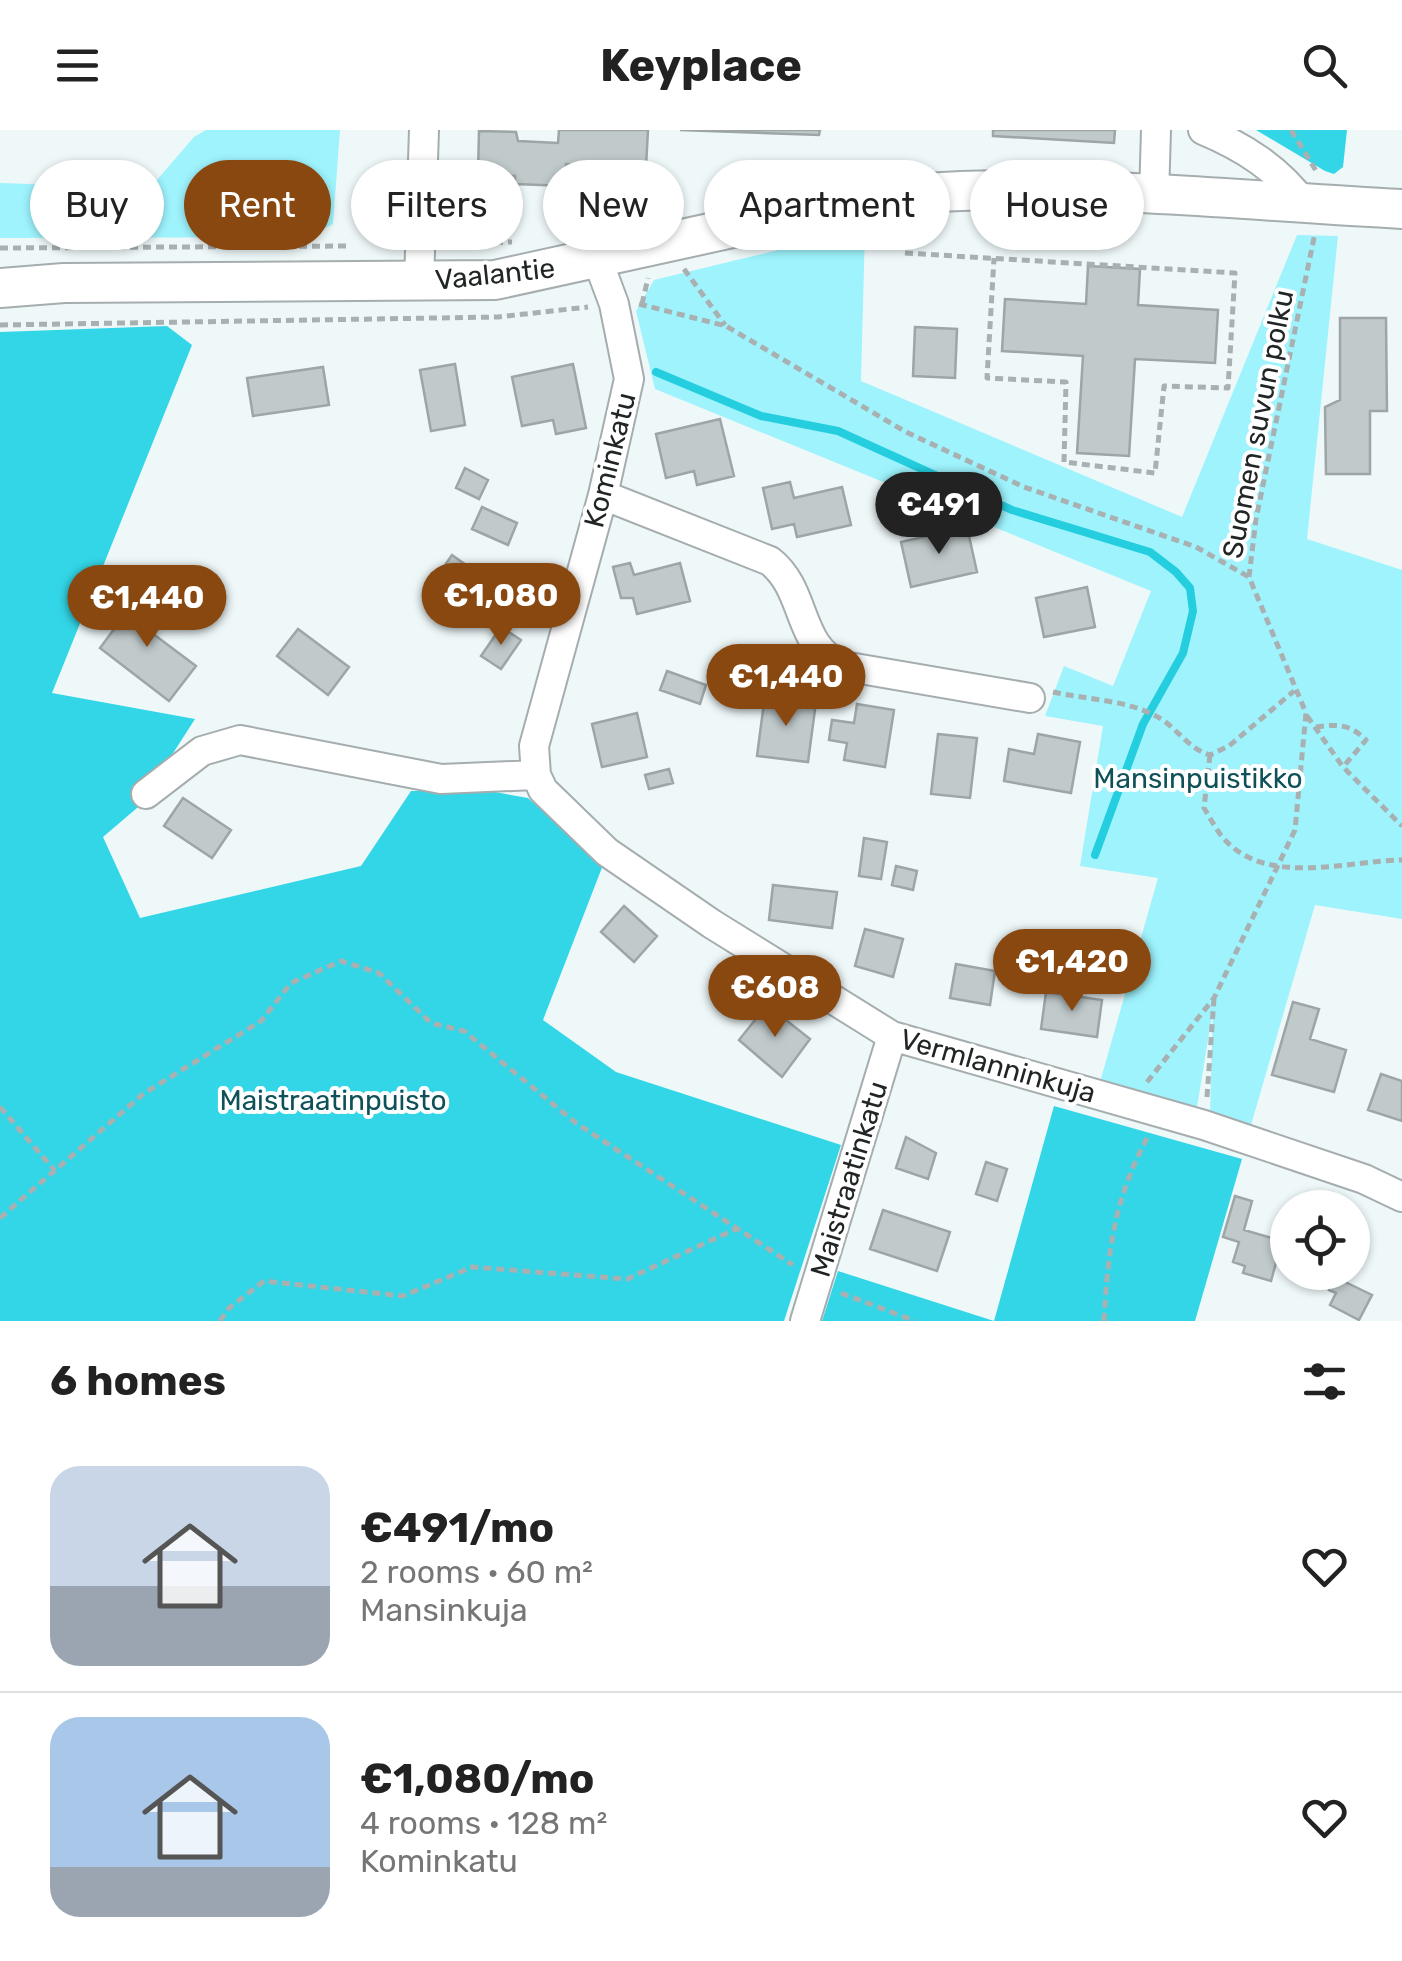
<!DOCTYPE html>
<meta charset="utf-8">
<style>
:root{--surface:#fff;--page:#f2f2f2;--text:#222;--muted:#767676;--line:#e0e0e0;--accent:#88480f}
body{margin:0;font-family:Rubik,sans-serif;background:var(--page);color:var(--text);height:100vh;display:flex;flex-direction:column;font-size:38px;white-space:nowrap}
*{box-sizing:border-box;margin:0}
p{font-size:32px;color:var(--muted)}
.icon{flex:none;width:55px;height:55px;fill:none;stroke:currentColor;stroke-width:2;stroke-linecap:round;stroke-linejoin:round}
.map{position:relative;height:1191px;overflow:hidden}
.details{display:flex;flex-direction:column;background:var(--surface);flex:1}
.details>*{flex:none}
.top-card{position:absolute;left:30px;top:30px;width:1342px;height:90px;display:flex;gap:20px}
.tools{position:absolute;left:1270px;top:1060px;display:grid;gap:20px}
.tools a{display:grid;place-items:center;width:100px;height:100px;border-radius:50%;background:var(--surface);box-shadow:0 2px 8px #0004;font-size:50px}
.price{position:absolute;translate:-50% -85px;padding:0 22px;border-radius:35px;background:var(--accent);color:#fff;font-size:32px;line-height:65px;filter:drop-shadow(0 2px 5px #0008)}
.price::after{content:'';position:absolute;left:50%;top:60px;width:30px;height:22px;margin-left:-15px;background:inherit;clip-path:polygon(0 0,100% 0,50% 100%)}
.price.active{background:#222;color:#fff}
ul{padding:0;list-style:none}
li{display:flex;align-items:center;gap:30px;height:250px;padding:0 50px}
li+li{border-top:2px solid var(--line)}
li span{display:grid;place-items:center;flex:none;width:280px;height:200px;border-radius:30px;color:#555}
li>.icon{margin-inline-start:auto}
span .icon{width:120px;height:120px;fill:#fffc;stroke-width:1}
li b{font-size:42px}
h2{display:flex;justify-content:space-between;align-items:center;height:120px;padding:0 50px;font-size:42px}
.chip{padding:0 35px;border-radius:45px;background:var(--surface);box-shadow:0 2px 8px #0004;font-size:35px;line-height:90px}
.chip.active{background:var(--accent);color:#fff}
header{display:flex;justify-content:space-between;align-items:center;height:130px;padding:0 50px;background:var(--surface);font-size:45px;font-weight:700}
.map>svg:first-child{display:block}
.green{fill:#9ef3fd}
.forest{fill:#33d6e7}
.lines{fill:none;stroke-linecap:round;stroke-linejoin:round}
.stream{stroke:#24cedf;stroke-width:8}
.building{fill:#c1cacb;stroke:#9da5a6;stroke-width:2.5}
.street-casing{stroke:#a5adae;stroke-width:32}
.secondary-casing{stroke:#a5adae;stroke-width:42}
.path{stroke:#a9b0b1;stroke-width:5;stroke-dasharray:8 5;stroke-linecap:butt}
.street{stroke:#fff;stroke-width:28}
.secondary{stroke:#fff;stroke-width:38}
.labels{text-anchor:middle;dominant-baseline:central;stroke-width:8;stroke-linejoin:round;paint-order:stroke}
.street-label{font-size:28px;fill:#222526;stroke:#fff}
.park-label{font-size:28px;fill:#0e5158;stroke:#fff}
</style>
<header><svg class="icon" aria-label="menu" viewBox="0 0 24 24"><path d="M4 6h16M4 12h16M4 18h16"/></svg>Keyplace<svg class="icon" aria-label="search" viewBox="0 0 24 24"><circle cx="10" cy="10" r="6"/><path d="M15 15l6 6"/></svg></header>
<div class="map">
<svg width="1402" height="1191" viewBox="0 0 1402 1191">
<rect width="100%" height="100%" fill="#eff8f9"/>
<path class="green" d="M 206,0 L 340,0 L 333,94 L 309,107 L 0,108 L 0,53 L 150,58 L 194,7 Z
M 865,99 L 861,251 L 1182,387 L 1297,105 L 1338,106 L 1307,409 L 1402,440 L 1402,789 L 1315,775 L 1251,995 L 1210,983 L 1213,880 L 1196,983 L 1131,958 L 1100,952 L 1158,748 L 1080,736 L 1103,596 L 1045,586 L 1064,536 L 1113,556 L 1151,461 L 655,259 L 636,181 L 654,150 Z"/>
<path class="forest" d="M 1256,0 L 1347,0 L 1343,37 L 1334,44 L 1325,41 Z
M 167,196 L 192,215 L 52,563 L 195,589 L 168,631 L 158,660 L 103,707 L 140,788 L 361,736 L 411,661 L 489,661 L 528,668 L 603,735 L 543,890 L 616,942 L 841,1015 L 784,1191 L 0,1191 L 0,202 Z
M 1054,976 L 1242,1029 L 1195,1191 L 822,1191 L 838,1141 L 994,1191 Z"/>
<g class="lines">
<path class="stream" d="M 656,242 L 761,286 L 838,301 L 1012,380 L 1150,422 L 1176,442 L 1190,458 L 1193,481 L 1183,523 L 1143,594 L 1095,725"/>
</g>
<path class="building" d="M 559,0 L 648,0 L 646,37 L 566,34 L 566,56 L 515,54 L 515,46 L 478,44 L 479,1 L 516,2 L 518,11 L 558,13 Z
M 680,0 L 820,0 L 819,5 Z
M 993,0 L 1115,0 L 1114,13 L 993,6 Z
M 1088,136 L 1140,139 L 1138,175 L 1218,180 L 1215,233 L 1135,229 L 1129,326 L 1077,323 L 1083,226 L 1002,221 L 1005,169 L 1086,174 Z
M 1340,188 L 1386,188 L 1387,281 L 1370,281 L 1370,344 L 1326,344 L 1325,277 L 1340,270 Z
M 915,197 L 957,199 L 955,248 L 913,246 Z
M 455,234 L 465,295 L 431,301 L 420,240 Z
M 573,234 L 586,298 L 556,304 L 553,290 L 522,296 L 512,247 Z
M 323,237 L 329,275 L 253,286 L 247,248 Z
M 720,289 L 734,346 L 697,355 L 694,341 L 666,348 L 656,304 Z
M 465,338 L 488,350 L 479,369 L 456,358 Z
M 790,352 L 794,368 L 842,357 L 851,395 L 797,407 L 794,394 L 772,399 L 763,358 Z
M 482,377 L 517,393 L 508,415 L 472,399 Z
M 967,397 L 977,442 L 911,457 L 901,412 Z
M 452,425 L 500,459 L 475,494 L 427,461 Z
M 630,433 L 634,445 L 680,433 L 690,471 L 637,484 L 633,468 L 621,468 L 613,437 Z
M 1087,457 L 1095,497 L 1044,507 L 1036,468 Z
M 141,463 L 163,480 L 148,500 L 196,536 L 169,571 L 100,518 Z
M 501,497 L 521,510 L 501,539 L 481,526 Z
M 298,499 L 349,537 L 328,565 L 277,526 Z
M 667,541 L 706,555 L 700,574 L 660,560 Z
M 765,565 L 816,572 L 808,632 L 757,626 Z
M 857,574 L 894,580 L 885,637 L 844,630 L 847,613 L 829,610 L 832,590 L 854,593 Z
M 637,583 L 647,627 L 602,637 L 592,594 Z
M 938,604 L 977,608 L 970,668 L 931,664 Z
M 1038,604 L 1080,612 L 1071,663 L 1004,651 L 1009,619 L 1034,624 Z
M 669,639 L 673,653 L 649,659 L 645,645 Z
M 183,668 L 231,700 L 212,728 L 164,696 Z
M 864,708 L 887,712 L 881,749 L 859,746 Z
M 896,736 L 917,741 L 913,760 L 892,755 Z
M 773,755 L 837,762 L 832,798 L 769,790 Z
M 624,776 L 657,806 L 634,832 L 601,802 Z
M 865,799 L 903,809 L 893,847 L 855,836 Z
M 956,834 L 995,841 L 990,875 L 950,868 Z
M 1046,862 L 1102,870 L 1097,907 L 1041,899 Z
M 1293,872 L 1319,879 L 1310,909 L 1346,920 L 1334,962 L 1272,945 Z
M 767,875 L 810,909 L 782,947 L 739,910 Z
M 1381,944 L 1402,951 L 1402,991 L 1368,980 Z
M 906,1007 L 936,1023 L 928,1049 L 896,1038 Z
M 986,1032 L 1007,1039 L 997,1071 L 976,1064 Z
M 1235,1066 L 1252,1071 L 1244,1100 L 1282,1111 L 1271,1151 L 1243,1143 L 1245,1136 L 1233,1132 L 1239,1112 L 1223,1107 Z
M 883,1080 L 950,1102 L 937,1141 L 870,1119 Z
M 1335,1147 L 1372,1165 L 1359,1190 L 1330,1175 L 1336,1163 L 1329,1160 Z"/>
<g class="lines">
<defs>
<path id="street" d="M 1203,0 C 1244,17 1278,39 1304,74
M 1154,67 L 1156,0
M 598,131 L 614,174 L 629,249 L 603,365 L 534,616 L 536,645 L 543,660 L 607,722 L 712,794 L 892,906 L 1204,995 L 1364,1049 L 1402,1067
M 419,152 L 424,0
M 603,365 L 770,431 C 808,461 796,517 843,536 L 1030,568
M 146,664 L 202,621 L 240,610 L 441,649 L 536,645
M 805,1191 L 892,906"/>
<path id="secondary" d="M 0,158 L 64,153 L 495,150 L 874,67 C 1048,49 1227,70 1402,79"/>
</defs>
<use href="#street" class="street-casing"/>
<use href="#secondary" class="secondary-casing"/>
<path class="path" d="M 1291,0 L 1318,44
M 443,113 L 512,112
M 0,118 L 347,116
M 905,123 L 1235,143 L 1228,258 L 1164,256 L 1155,343 L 1064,332 L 1066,252 L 987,248 L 994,128
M 684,139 L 725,195
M 639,174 L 726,196 L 906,302 L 1024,357 L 1196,417 L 1249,447
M 642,174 L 648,148
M 0,195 L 498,187 L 588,177
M 1053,562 C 1084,569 1125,570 1154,585 C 1177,596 1186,618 1210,625 L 1229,616 L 1294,561
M 1307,586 L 1343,637 L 1402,696
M 1316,597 C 1338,594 1350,594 1366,610 L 1343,637
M 1210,625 L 1204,678 C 1211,689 1217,702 1226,711 C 1269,756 1347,731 1402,730
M 1147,952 L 1214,868 L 1295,700 L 1306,583 L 1249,447 L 1256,389 L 1315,103
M 1207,967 L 1214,868
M 0,977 L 55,1041
M 0,1088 L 143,964 L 261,891 L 291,853 L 341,831 L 379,843 L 431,893 L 464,901 L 576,993 L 793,1135
M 841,1163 L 915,1191
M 220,1191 L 229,1178 L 264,1151 L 403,1166 L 472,1137 L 627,1149 L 738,1098
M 1104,1191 C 1108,1119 1114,1070 1148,1006"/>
<use href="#street" class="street"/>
<use href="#secondary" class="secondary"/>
</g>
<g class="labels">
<g class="street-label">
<text transform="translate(495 144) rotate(-6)">Vaalantie</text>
<text transform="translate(1258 294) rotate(-79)">Suomen suvun polku</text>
<text transform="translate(610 330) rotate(-76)">Kominkatu</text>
<text transform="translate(998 936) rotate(16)">Vermlanninkuja</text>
<text transform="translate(849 1049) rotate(-73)">Maistraatinkatu</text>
</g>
<g class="park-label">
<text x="1198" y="648">Mansinpuistikko</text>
<text x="333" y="970">Maistraatinpuisto</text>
</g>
</g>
</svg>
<div class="tools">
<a><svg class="icon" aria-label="locate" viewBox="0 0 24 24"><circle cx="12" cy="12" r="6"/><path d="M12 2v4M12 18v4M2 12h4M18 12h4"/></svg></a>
</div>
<b class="price active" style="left:939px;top:427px">€491</b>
<b class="price" style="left:501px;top:518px">€1,080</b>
<b class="price" style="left:147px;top:520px">€1,440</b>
<b class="price" style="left:786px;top:599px">€1,440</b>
<b class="price" style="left:1072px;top:884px">€1,420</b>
<b class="price" style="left:775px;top:910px">€608</b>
<div class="top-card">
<a class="chip">Buy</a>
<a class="chip active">Rent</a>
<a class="chip">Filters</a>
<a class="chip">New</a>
<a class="chip">Apartment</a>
<a class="chip">House</a>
</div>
</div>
<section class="details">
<h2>6 homes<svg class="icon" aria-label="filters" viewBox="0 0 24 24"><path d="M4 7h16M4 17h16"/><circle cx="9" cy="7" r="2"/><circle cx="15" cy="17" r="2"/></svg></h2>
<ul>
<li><span style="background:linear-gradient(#c9d6e8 60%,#9aa5b1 0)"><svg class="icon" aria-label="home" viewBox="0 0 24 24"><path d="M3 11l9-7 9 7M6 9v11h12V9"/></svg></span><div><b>€491/mo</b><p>2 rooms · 60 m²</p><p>Mansinkuja</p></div><svg class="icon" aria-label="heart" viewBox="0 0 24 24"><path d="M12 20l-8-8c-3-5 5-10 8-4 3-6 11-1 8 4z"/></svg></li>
<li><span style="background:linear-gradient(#a9c7e8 75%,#9aa5b1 0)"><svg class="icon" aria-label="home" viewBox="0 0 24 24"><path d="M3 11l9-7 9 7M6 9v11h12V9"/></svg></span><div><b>€1,080/mo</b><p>4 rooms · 128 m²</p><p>Kominkatu</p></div><svg class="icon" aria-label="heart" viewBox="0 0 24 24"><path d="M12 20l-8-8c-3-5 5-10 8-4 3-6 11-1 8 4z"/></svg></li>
</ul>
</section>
